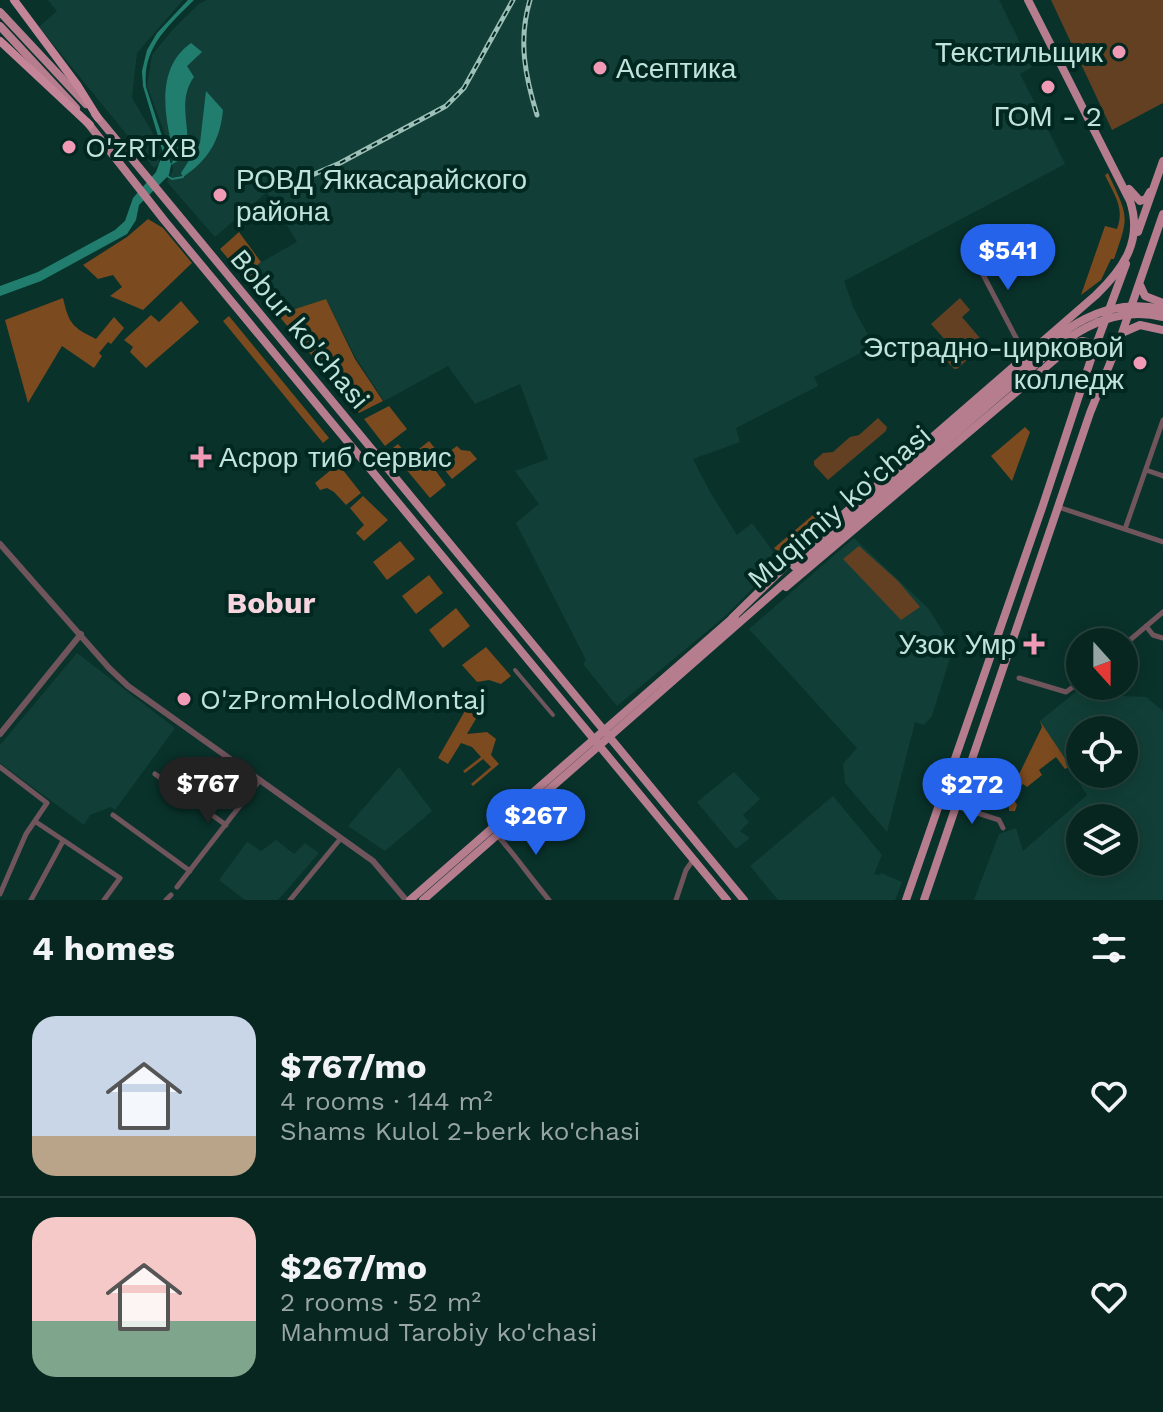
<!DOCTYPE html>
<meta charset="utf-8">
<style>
:root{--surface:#072620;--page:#102e29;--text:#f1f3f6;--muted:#98a5a5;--line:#28433e;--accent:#2563eb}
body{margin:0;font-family:"Work Sans",sans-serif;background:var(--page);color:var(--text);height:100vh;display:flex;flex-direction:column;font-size:30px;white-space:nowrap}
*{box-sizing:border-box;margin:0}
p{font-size:26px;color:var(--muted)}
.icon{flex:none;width:44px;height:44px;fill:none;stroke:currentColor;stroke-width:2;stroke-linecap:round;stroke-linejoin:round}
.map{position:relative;height:900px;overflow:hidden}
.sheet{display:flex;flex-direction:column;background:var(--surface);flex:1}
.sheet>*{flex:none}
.needle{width:52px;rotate:159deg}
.tools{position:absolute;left:1066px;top:628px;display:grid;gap:16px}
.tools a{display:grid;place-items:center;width:72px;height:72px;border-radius:50%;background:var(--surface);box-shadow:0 4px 20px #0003,0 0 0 2px var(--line);font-size:40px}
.price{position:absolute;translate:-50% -68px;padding:0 18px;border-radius:28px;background:var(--accent);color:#fff;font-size:26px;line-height:52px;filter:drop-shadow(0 2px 4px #0008)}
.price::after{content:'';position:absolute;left:50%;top:48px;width:24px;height:18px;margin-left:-12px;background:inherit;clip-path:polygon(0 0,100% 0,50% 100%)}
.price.active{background:#222;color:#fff}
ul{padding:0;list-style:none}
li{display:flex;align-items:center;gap:24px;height:200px;padding:0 32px}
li+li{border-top:2px solid var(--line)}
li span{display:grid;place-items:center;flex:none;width:224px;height:160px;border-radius:24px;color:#555}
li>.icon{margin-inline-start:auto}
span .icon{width:96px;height:96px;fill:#fffc;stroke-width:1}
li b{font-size:34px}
h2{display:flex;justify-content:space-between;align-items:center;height:96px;padding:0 32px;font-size:34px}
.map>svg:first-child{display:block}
.built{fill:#113f37;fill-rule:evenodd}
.green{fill:#644022}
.forest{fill:#7b4a1f}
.water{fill:#217e6e}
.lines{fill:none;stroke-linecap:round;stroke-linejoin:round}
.stream{stroke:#217e6e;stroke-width:2}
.pedestrian{stroke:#71555d;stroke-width:4}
.minor{stroke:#71555d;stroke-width:5}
.tertiary{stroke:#71555d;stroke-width:6}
.primary{stroke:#b67d8f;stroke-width:8}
.trunk{stroke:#c48598;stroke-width:8}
.rail-casing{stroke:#9cbfb7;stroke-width:5}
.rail{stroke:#002821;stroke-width:2;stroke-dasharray:6;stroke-linecap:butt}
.primary-bridge{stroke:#b67d8f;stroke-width:8}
.poi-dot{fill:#f09ab5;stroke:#002821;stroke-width:3}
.labels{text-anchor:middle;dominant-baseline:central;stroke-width:8;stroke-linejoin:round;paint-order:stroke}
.poi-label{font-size:28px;fill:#c1e3db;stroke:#002821;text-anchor:start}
.street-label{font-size:28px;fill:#c1e3db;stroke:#002821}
.neighbourhood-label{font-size:30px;font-weight:bold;fill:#f7d5df;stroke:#002821}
</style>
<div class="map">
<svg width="1163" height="900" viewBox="0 0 1163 900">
<rect width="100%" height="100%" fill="#09322b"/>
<path class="built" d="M 48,0 L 183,0 L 137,53 L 132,98 L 158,142 L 159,164 L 154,168 L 39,27 L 57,11 Z
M 207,0 L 999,0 L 1032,67 L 1020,74 L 1065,164 L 844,281 L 854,309 L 874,346 L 814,377 L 818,386 L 736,428 L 740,442 L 693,459 L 710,492 L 737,535 L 752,523 L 780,561 L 723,618 L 617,706 L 583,664 L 586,660 L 516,523 L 539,504 L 515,471 L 548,459 L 520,384 L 475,404 L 448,366 L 384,401 L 356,358 L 326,299 L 289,311 L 287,308 L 280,311 L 256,265 L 297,242 L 267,192 L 215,237 L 167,182 L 173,170 L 171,159 L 167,140 L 147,86 L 152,55 L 174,28 L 199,4 Z
M 854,538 L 928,608 L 953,648 L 932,716 L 924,725 L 915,722 L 887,832 L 845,783 L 843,764 L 857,748 L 749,629 Z
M 77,653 L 175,728 L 115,810 L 111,807 L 90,815 L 84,825 L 0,763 L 0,745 Z
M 1083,686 L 1102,686 L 1121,696 L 1146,697 L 1163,711 L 1163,900 L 974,900 L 999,834 L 1016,828 L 1023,851 L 1087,795 L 1040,721 ZM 1080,730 L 1124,730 L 1124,774 L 1080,774 ZM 1080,818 L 1124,818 L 1124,862 L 1080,862 Z
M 399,767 L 432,811 L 385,851 L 348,826 Z
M 734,772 L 760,799 L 743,815 L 749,822 L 740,831 L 750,838 L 736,849 L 697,802 Z
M 833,796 L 882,855 L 874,874 L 880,875 L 881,873 L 902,882 L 895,900 L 778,900 L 750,866 Z
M 276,840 L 294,854 L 305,843 L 319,853 L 278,900 L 245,900 L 219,880 L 247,842 L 261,851 Z"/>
<path class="green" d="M 1051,0 L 1163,0 L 1163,103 L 1112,130 Z
M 960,298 L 970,310 L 962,317 L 985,344 L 957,369 L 954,369 L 945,359 L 955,351 L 931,324 Z
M 878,418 L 887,427 L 886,431 L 828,480 L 814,465 L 814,461 L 823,453 L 833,452 L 850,437 L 859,435 Z
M 859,546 L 898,581 L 920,607 L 901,620 L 843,559 Z"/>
<path class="forest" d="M 1108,173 C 1128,217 1130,214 1114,259 L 1111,259 L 1101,280 L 1081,295 L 1105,226 L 1117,229 C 1125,207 1114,195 1105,175 Z
M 148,219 L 163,228 L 192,263 L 143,310 L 110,296 L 122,287 L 113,275 L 98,279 L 83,265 L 127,237 Z
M 239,232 L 261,262 L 256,266 L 267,286 L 256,292 L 220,249 Z
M 272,296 L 280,310 L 287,308 L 289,311 L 326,299 L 355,359 L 383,401 L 359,413 L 265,299 Z
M 63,298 C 69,324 72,327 96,339 L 114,317 L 124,328 L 111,344 L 108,342 L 99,353 L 102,356 L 94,368 L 62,346 L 28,403 L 5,320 Z
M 181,301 L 199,322 L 146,368 L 130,352 L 133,347 L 124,340 L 151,315 L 159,322 Z
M 229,316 L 329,438 L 323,443 L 223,321 Z
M 389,406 L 407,429 L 385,446 L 364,419 Z
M 1025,427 L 1030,432 L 1012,481 L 991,456 Z
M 429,441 L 442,457 L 457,446 L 461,450 L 470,451 L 477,459 L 452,479 L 439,463 L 433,467 L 446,485 L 430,498 L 390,450 L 398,444 L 409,457 Z
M 335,460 L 361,493 L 346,505 L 334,492 L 327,488 L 320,490 L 315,483 L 331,470 L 327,465 Z
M 363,496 L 388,520 L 364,541 L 356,533 L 364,525 L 350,508 Z
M 813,515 L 822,525 L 785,558 L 774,548 Z
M 400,541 L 415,559 L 387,580 L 373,562 Z
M 429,575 L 443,593 L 416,614 L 402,596 Z
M 456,608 L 470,626 L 443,648 L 429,630 Z
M 486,647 L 511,676 L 501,684 L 489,680 L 477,682 L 462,665 Z
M 466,709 L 477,717 L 467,734 L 487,732 L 496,739 L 491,755 L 499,764 L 473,786 L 471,784 L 491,767 L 483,759 L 465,773 L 463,771 L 481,757 L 472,747 L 461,743 L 448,764 L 438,758 Z
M 1040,721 L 1070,766 L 1065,769 L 1056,757 L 1039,770 L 1042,775 L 1027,787 L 1023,784 L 1011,794 L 1017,805 L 1015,811 L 1009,811 L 1009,795 L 1042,727 Z"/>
<path class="water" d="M 188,0 L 194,0 C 168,26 142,48 146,87 L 171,164 L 175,158 C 165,120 154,69 191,43 L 202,52 L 187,66 L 194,77 C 175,103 194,135 185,153 C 182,159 176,162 171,165 L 169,175 L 139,205 L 136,220 L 127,234 L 41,281 L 0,296 L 0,286 L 38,272 L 115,230 L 125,221 L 133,198 L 156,172 L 163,153 L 143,86 L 142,71 L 147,50 L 157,33 Z
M 206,91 L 223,110 C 220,141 208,160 183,177 L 181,173 L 200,143 Z"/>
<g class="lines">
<path class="stream" d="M 167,176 L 172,179 L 183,177"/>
<path class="pedestrian" d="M 515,670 L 553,715"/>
<path class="minor" d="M 966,242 L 1025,355
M 1146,470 L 1163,476
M 1058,507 L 1163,542
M 1125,529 L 1163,420
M 1146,626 L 1153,635 L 1163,638
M 1124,645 L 1163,612
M 1019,678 L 1066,692 L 1080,682
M 0,767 L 47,803 L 26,834 L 0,894
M 155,774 L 226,825
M 956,806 L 999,820 L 1003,828
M 113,815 L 190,871
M 36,822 L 120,878 L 104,900
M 498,836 C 516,857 531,878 549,900
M 177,887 L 260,780
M 31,900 L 63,841
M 166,900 L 171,895
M 290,900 L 341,838
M 676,900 L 686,870 L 693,860"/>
<path class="tertiary" d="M 0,544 L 109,668 L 128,686 L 373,861 L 406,900
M 0,734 L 81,634"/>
<path class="primary" d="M 0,12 L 86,104
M 0,26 L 76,108
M 95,114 L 744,900
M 87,122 L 164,220 L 727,900
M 1129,189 L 1140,201 L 1146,199 L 1150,192
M 1138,232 L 1163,161
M 1140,285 L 1145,296 L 1163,303
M 1124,332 L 1140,325 L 1163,330
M 794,566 L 930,447
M 786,587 L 1073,344 L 1082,341 L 1087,342 L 1092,352
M 732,618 L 800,552 L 1096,295 C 1124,268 1143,240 1130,201 L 1028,0
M 410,900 L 735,616
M 423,900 L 934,452
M 906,900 L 1043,505 L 1093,353 L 1126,264
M 924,900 L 1090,413 L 1121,336 L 1163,214"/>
<path class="trunk" d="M 14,0 L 78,86 L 98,118
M 0,41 L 90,125"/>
<defs>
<path id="rail" d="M 530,0 C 518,40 525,76 537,115
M 296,182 L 340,163 L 446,106 L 464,88 L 513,0"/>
</defs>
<use href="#rail" class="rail-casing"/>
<use href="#rail" class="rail"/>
<path class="primary-bridge" d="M 930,447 C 957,424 984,400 1010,377 C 1057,336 1095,295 1163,309
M 934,452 C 961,429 987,406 1013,384 C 1057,346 1100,302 1163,317"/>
</g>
<g class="poi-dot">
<circle cx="1119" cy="52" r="8"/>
<circle cx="600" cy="68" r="8"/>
<circle cx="1048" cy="87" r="8"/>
<circle cx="69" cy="147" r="8"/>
<circle cx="220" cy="195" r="8"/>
<circle cx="1140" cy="363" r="8"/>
<path d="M197 445h8v8h8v8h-8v8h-8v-8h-8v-8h8z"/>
<path d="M1030 632h8v8h8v8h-8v8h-8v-8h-8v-8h8z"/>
<circle cx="184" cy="699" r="8"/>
</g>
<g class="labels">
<g class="poi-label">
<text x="1103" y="52" text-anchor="end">Текстильщик</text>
<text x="616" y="68">Асептика</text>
<text x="1048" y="116" text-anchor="middle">ГОМ - 2</text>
<text x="85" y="147">O'zRTXB</text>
<text x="236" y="179">РОВД Яккасарайского<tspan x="236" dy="32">района</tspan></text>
<text x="1124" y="347" text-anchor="end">Эстрадно-цирковой<tspan x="1124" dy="32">колледж</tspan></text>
<text x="219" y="457">Асрор тиб сервис</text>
<text x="1016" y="644" text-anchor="end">Узок Умр</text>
<text x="200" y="699">O'zPromHolodMontaj</text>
</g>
<g class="street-label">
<text transform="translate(300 329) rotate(50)">Bobur ko'chasi</text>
<text transform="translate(839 507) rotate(-41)">Muqimiy ko'chasi</text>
</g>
<g class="neighbourhood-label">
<text x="271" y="602">Bobur</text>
</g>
</g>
</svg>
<div class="tools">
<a><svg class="needle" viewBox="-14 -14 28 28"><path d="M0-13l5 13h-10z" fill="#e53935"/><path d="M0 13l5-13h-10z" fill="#98a5a5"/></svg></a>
<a><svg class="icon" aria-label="locate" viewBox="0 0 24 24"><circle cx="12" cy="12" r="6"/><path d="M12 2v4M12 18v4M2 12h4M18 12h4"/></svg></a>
<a><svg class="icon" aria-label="layers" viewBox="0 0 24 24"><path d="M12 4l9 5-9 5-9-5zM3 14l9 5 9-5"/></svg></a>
</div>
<b class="price" style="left:1008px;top:292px">$541</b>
<b class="price active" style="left:208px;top:825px">$767</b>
<b class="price" style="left:972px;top:826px">$272</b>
<b class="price" style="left:536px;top:857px">$267</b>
</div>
<section class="sheet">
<h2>4 homes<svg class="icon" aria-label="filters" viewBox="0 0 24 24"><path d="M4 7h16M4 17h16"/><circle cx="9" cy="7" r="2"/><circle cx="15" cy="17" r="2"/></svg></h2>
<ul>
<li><span style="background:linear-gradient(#c9d6e8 75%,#b9a48a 0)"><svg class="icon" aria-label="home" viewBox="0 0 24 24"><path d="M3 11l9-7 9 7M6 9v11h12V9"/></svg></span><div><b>$767/mo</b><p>4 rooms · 144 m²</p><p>Shams Kulol 2-berk ko'chasi</p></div><svg class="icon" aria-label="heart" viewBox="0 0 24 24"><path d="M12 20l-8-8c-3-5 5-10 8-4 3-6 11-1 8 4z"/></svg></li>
<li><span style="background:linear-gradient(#f6c9c9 65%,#7fa58c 0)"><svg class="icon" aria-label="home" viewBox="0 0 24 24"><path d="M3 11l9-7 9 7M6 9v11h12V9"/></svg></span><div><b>$267/mo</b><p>2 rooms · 52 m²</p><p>Mahmud Tarobiy ko'chasi</p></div><svg class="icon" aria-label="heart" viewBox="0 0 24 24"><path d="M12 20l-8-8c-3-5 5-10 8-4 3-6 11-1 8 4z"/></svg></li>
</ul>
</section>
